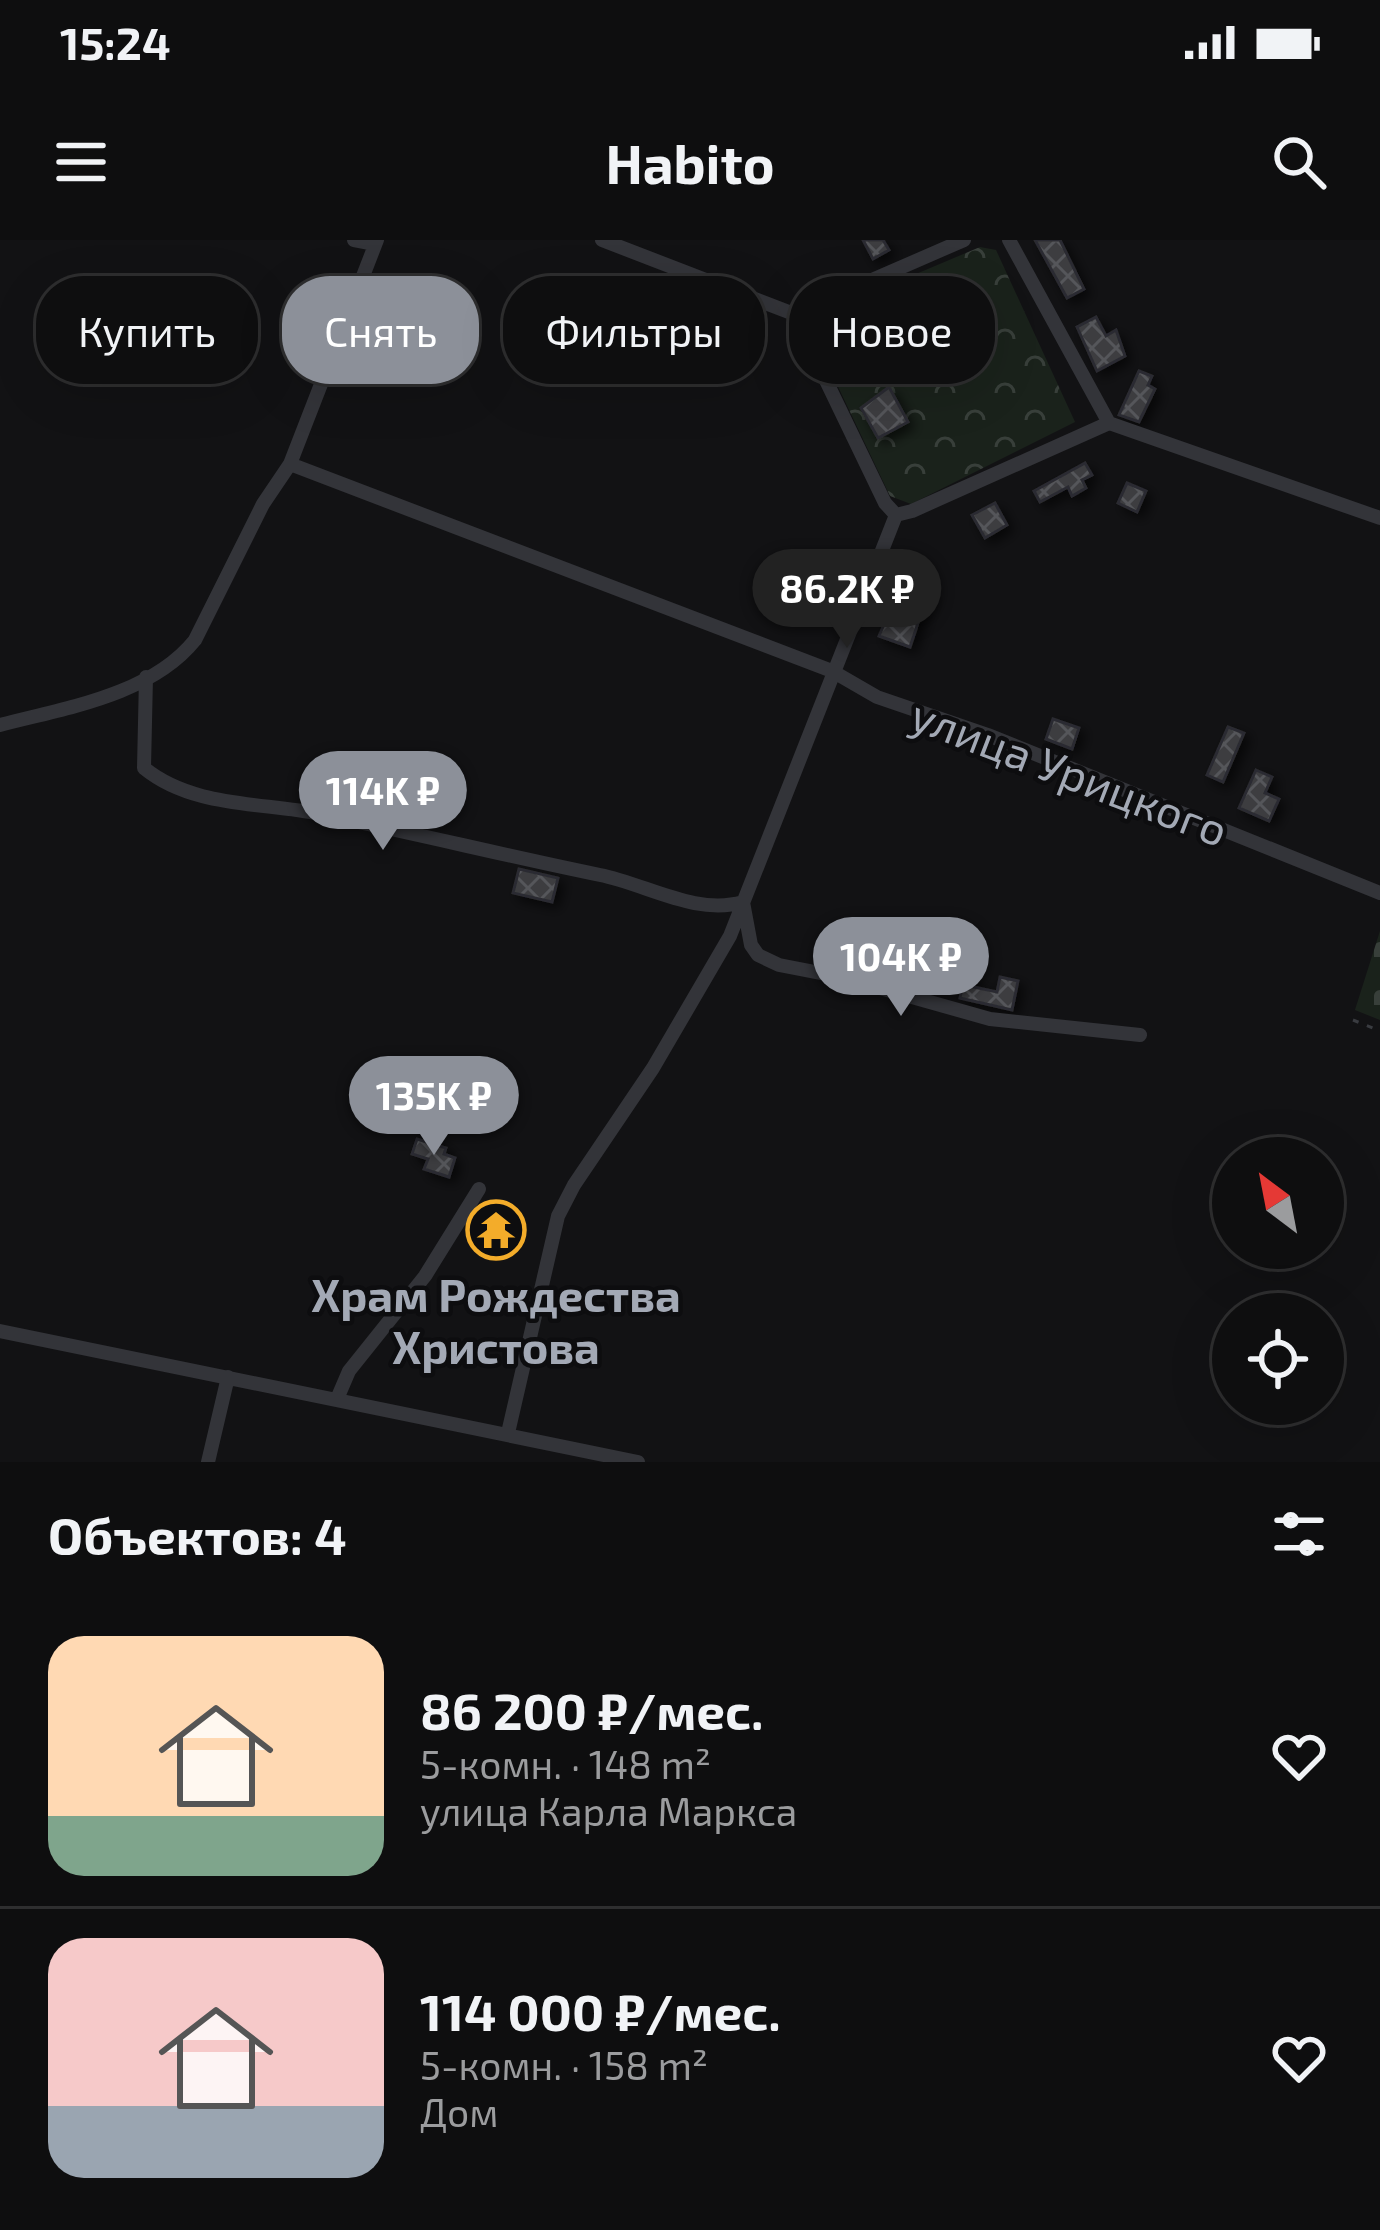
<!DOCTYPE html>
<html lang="ru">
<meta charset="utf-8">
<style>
:root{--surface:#0e0e0f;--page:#171718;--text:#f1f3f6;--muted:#9b9c9e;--line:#2e2e2f;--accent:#8c9099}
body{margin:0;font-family:"Exo 2",sans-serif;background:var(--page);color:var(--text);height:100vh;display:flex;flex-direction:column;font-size:45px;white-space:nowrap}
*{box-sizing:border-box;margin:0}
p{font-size:39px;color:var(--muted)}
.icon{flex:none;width:66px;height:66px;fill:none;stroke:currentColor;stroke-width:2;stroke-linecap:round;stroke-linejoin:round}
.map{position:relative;height:1222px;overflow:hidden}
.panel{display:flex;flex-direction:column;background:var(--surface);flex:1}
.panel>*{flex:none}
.guide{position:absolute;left:36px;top:36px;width:1308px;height:108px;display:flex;gap:24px}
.needle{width:78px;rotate:328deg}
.fabs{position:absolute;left:1212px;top:897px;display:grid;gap:24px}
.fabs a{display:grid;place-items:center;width:132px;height:132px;border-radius:50%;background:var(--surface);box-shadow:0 12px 48px #0002,0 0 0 3px var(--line);font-size:60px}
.price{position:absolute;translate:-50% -102px;padding:0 27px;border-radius:42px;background:var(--accent);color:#fff;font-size:39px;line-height:78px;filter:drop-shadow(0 3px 6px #0008)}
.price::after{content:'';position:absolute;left:50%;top:72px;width:36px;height:27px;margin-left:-18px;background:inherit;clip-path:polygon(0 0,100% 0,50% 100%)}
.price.selected{background:#222;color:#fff}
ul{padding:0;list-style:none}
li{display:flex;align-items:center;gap:36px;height:300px;padding:0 48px}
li+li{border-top:3px solid var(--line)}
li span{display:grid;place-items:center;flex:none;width:336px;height:240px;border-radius:36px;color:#555}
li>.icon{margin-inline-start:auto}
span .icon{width:144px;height:144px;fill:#fffc;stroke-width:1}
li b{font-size:51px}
h2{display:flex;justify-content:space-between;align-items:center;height:144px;padding:0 48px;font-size:51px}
.tag{padding:0 42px;border-radius:48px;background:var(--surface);box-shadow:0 12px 48px #0002,0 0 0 3px var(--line);font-size:42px;line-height:108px}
.tag.selected{background:var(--accent);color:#fff}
.status{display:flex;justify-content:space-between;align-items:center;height:84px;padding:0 60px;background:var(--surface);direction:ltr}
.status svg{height:33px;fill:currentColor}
header{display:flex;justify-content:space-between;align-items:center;height:156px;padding:0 48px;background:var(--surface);font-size:54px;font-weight:700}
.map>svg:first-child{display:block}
.forest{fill:url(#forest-crowns)}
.cemetery{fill:url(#cemetery-stones)}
.building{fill:url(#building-cross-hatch);stroke:#2c2c30;stroke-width:3;filter:url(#shadow)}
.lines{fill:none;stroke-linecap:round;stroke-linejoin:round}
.path{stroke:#393b40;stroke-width:3;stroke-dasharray:6 9;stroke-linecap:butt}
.minor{stroke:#333439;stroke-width:14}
.labels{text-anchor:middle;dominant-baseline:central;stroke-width:9;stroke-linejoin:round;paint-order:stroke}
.street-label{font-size:45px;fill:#a3a9b5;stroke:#0d0d0f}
.poi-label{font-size:45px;font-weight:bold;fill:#a3a9b5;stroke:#0d0d0f}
</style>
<div class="status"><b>15:24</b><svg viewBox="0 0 49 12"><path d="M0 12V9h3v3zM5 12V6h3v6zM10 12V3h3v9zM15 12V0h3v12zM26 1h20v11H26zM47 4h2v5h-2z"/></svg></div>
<header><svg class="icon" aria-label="menu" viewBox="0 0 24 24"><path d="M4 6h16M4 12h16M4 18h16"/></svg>Habito<svg class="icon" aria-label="search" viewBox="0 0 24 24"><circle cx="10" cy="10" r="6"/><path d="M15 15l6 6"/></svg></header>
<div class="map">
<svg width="1380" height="1222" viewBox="0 0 1380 1222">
<defs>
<pattern id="forest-crowns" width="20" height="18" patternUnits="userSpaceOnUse" patternTransform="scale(3)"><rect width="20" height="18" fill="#1a221b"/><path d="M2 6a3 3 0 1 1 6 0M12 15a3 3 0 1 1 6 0" fill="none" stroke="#383f3a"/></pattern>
<pattern id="cemetery-stones" width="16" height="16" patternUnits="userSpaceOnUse" patternTransform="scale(3)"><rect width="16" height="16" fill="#1a221b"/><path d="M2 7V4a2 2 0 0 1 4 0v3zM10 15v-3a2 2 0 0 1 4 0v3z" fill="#383f3a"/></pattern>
<pattern id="building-cross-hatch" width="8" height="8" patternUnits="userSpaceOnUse" patternTransform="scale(3)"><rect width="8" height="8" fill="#3c3d41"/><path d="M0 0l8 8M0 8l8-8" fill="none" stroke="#55565a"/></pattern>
<filter id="shadow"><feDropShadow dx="5.5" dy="5.5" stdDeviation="6" flood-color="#0009"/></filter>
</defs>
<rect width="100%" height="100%" fill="#121214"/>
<path class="forest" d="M 980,7 L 996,10 L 1075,182 L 911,264 L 890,256 L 814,96 L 819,75 Z"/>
<path class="cemetery" d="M 1380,691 L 1380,780 L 1355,770 Z"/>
<path class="building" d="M 863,0 L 883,0 L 889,10 L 873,19 Z
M 1035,0 L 1060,0 L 1084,49 L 1067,58 Z
M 1096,77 L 1106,96 L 1116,90 L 1125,116 L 1097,131 L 1077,87 Z
M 1139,131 L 1152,136 L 1148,145 L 1155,149 L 1139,182 L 1119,175 Z
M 889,147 L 908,182 L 878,198 L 861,168 Z
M 1085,223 L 1092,235 L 1082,240 L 1086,248 L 1072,256 L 1068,247 L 1040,262 L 1034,251 Z
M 1127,243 L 1146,251 L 1137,272 L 1118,263 Z
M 995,263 L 1007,285 L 985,298 L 972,275 Z
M 902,343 L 928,353 L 910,407 L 879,396 Z
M 1053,479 L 1079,488 L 1072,509 L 1046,499 Z
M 1228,487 L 1244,493 L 1223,542 L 1207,535 Z
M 1256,530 L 1272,537 L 1265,553 L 1279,559 L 1269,581 L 1239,568 Z
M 519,629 L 558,638 L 552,662 L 513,653 Z
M 1000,737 L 1018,741 L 1012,770 L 960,758 L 964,738 L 975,740 L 974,747 L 997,752 Z
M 417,899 L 446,908 L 444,914 L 455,918 L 449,937 L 424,929 L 428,919 L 412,914 Z"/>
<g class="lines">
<path class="path" d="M 1353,780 L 1380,791"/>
<path class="minor" d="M 354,0 L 375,4
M 602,0 L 794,74
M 794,74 L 885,263 L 896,275 L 912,271 L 1109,183 L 1009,0
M 794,74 L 964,0
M 1109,183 L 1380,278
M 290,224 L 832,431 L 877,457 L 988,495 L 1380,653
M 146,437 L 144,528 C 193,568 262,562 320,574 C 414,593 507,616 600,635 C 646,644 696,676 743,662 L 751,705 L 758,715 L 779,725 L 841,737 L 990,779 L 1140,795
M 0,485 C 65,468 151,455 195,400 L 263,264 L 290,224 L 377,0
M 0,1091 L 638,1222
M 337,1159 L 349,1131 L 425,1036 L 479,949
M 508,1193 L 558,976 L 574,945 L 653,828 L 730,696 L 896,275
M 208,1222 L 228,1137"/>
</g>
<defs>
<symbol id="temple-ring" viewBox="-11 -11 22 22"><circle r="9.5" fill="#0d0d0f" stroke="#f3ac2a" stroke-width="1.5"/><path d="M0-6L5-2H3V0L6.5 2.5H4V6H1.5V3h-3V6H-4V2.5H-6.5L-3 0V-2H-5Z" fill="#f3ac2a"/></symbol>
</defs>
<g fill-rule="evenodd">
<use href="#temple-ring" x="463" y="957" width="66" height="66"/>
</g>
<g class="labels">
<g class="street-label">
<text transform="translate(1070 531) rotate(21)">улица Урицкого</text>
</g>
<g class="poi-label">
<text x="496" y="1054">Храм Рождества<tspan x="496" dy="52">Христова</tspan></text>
</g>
</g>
</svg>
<div class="fabs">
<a><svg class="needle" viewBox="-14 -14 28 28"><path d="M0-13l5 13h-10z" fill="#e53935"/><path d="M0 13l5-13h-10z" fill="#9b9c9e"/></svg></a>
<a><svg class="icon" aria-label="locate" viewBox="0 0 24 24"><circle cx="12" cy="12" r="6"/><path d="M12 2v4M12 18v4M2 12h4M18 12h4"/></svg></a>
</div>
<b class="price selected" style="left:847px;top:411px">86.2K ₽</b>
<b class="price" style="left:383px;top:613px">114K ₽</b>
<b class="price" style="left:901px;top:779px">104K ₽</b>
<b class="price" style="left:434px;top:918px">135K ₽</b>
<div class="guide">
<a class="tag">Купить</a>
<a class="tag selected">Снять</a>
<a class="tag">Фильтры</a>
<a class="tag">Новое</a>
</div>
</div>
<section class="panel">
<h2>Объектов: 4<svg class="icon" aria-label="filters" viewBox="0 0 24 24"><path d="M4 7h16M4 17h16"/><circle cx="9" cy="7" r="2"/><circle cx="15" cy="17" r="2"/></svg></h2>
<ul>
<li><span style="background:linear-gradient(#ffd9b3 75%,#7fa58c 0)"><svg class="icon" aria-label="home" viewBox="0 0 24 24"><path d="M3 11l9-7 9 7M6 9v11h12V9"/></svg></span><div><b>86 200 ₽/мес.</b><p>5-комн. · 148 m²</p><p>улица Карла Маркса</p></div><svg class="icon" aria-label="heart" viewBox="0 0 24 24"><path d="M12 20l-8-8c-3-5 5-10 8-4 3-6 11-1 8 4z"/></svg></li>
<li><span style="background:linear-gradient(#f6c9c9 70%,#9aa5b1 0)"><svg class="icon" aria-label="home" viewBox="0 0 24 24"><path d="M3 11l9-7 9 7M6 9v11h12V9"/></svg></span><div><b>114 000 ₽/мес.</b><p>5-комн. · 158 m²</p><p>Дом</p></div><svg class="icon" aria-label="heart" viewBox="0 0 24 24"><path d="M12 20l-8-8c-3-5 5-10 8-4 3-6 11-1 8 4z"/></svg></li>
</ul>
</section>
